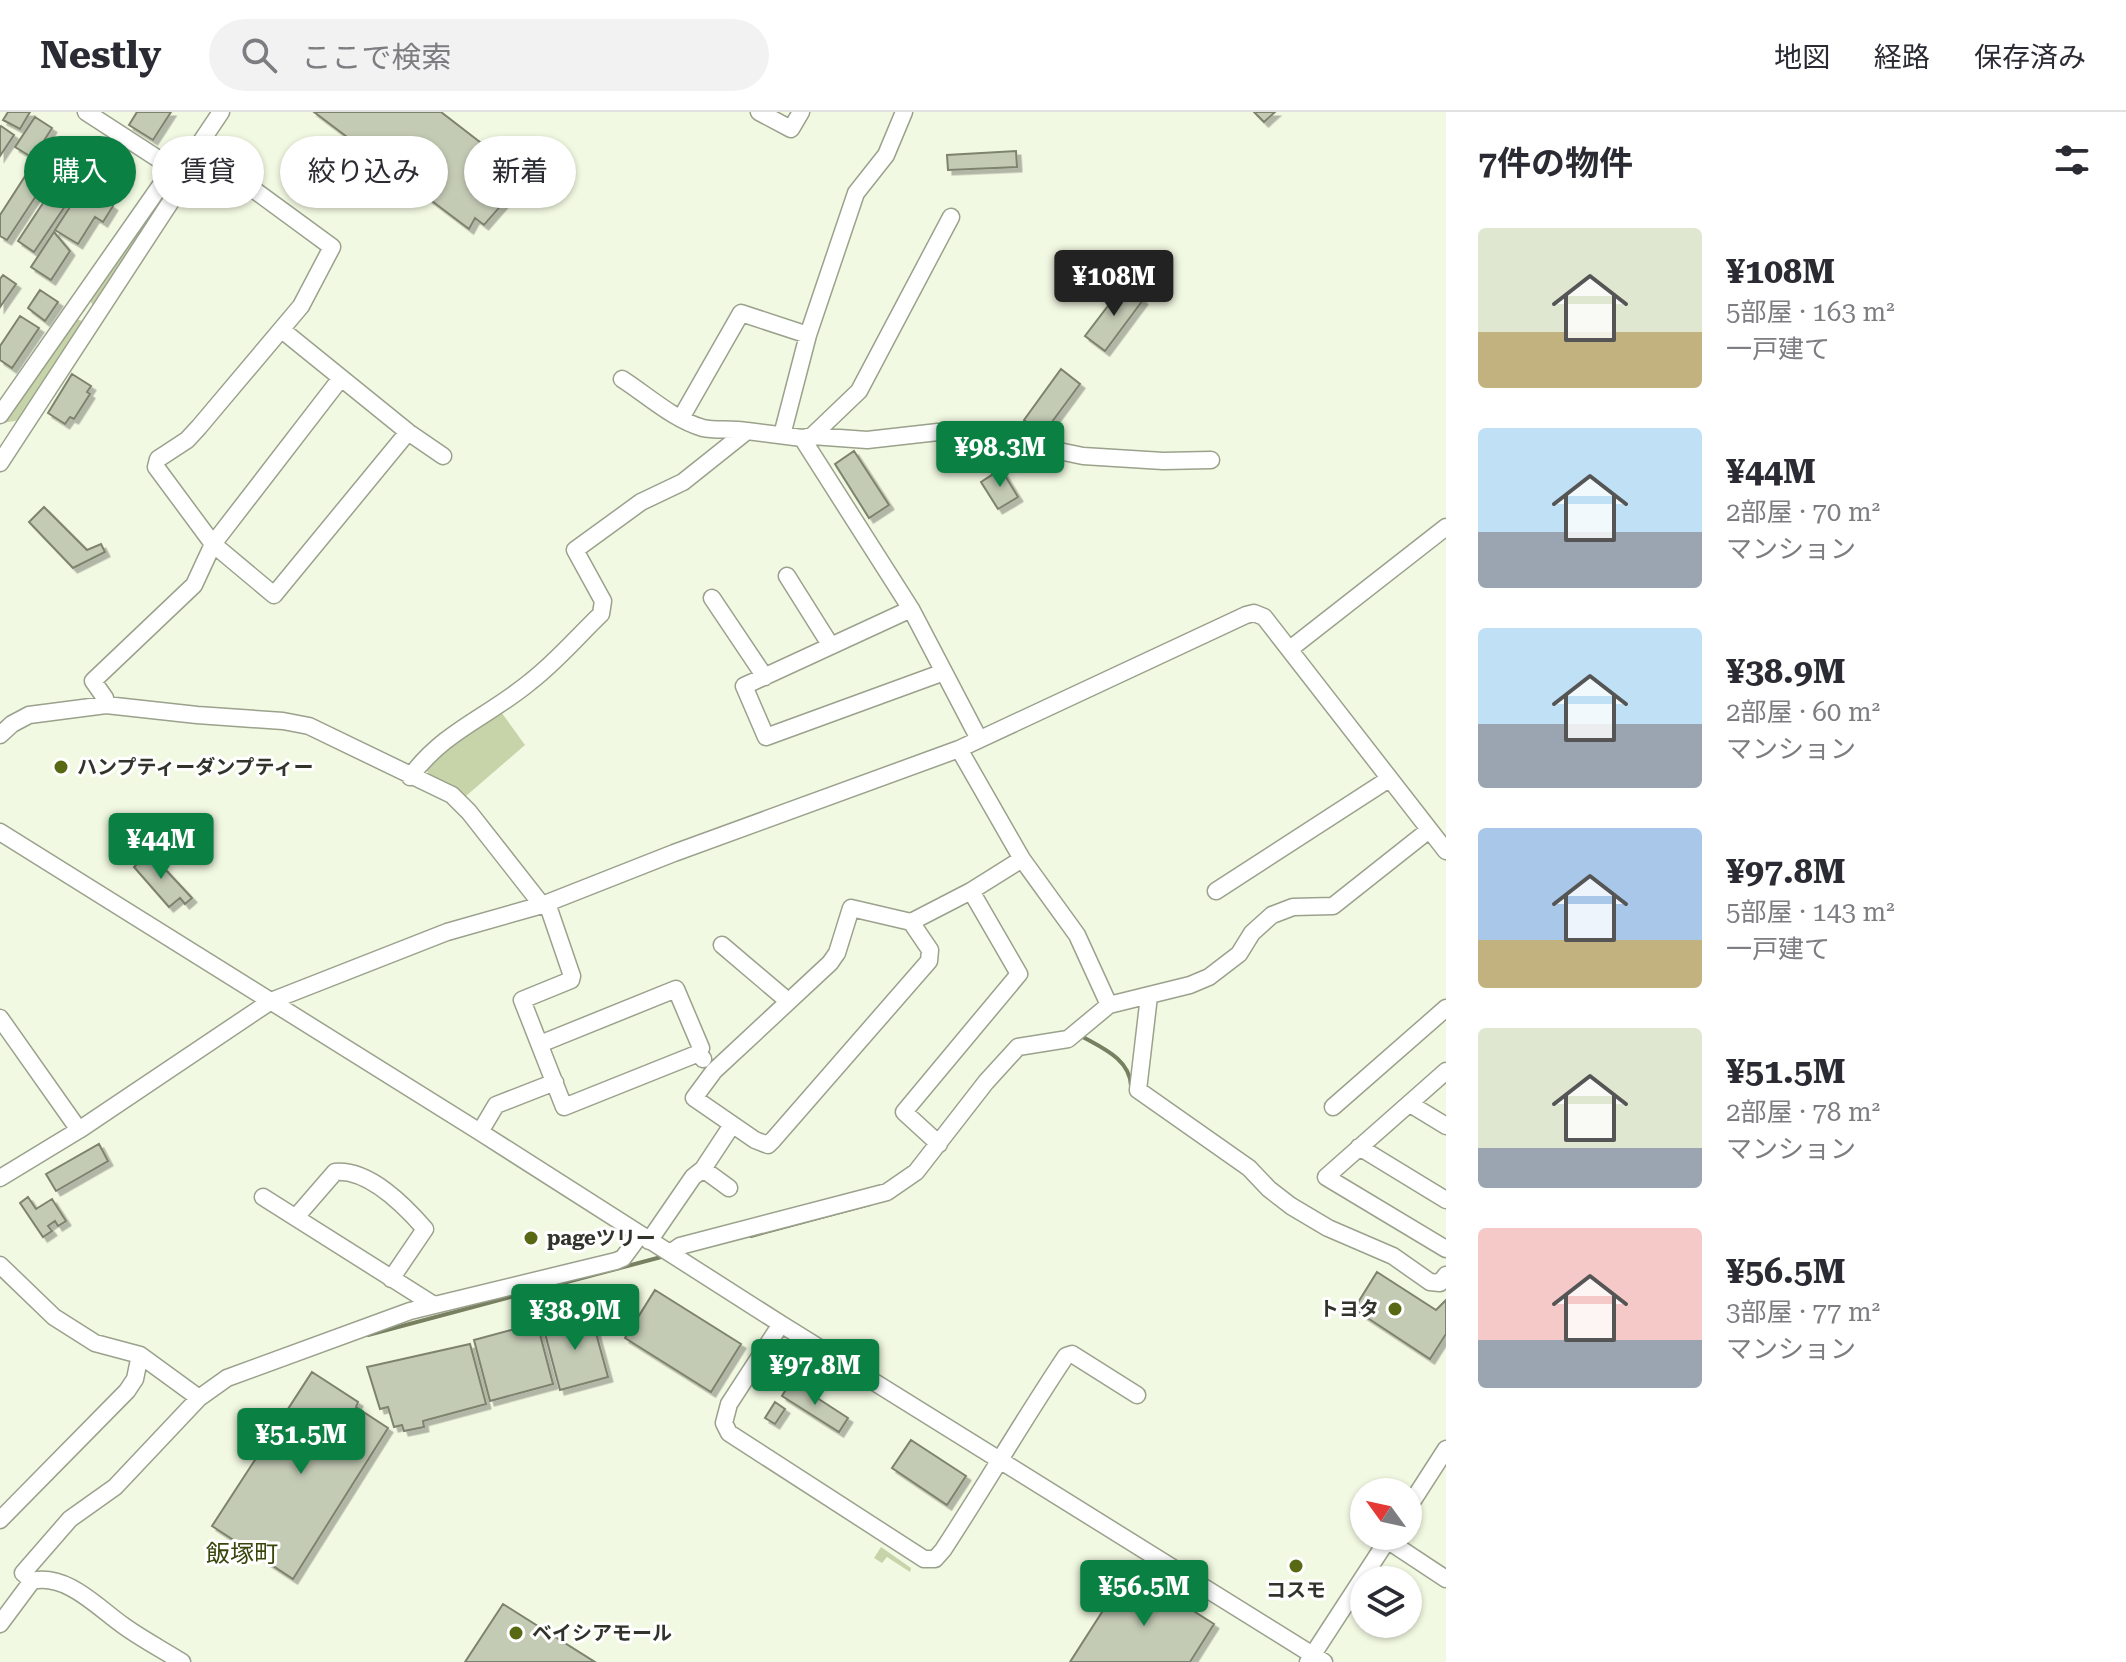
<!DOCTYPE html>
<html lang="ja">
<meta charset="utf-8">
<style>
:root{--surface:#fff;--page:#f2f2f3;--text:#2b2b33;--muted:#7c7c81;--line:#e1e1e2;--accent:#0b8043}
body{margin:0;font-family:"Roboto Serif","Noto Sans JP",serif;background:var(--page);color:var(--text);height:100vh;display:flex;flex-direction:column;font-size:30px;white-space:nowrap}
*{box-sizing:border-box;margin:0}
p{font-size:26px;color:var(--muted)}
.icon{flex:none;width:44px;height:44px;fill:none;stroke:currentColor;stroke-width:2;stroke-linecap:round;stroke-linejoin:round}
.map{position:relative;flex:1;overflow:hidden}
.panel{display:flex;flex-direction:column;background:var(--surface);width:680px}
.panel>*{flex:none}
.top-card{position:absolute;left:24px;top:24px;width:760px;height:72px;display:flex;gap:16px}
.needle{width:52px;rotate:303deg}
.tools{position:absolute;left:1350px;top:1366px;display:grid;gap:16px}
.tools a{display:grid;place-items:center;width:72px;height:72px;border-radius:50%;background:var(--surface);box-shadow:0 2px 6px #0004;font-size:40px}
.price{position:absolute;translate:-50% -68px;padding:0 18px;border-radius:8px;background:var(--accent);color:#fff;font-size:26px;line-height:52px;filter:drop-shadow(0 2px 4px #0008)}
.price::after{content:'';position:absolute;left:50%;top:48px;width:24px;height:18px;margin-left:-12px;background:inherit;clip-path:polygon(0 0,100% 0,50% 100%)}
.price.current{background:#222;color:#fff}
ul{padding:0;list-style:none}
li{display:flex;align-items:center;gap:24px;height:200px;padding:0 32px}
li span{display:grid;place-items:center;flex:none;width:224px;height:160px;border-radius:8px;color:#555}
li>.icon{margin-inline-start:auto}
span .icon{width:96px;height:96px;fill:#fffc;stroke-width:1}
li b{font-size:34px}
h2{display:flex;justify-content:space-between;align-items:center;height:96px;padding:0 32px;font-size:34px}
.tag{padding:0 28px;border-radius:36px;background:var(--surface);box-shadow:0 2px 6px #0004;font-size:28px;line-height:72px}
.tag.current{background:var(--accent);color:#fff}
header{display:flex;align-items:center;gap:48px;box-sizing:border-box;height:112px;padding:0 40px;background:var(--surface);border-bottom:2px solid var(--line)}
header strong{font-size:38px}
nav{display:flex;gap:44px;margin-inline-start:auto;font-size:28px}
.search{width:560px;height:72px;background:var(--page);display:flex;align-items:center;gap:20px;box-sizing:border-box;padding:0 28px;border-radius:44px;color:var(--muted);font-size:30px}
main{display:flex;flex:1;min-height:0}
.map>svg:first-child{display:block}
.green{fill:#c7d4a9}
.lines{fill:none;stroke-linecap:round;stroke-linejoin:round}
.stream{stroke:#778060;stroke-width:4}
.building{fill:#c4cbb5;stroke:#7d836e;stroke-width:2;filter:url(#shadow)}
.minor-casing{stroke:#9aa18c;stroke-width:19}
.minor{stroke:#fff;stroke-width:16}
.poi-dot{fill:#586914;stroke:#fff;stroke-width:3}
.labels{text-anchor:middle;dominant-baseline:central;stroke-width:6;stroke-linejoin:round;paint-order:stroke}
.poi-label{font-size:20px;font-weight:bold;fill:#32342c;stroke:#fff;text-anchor:start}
.quarter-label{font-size:24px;fill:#39450b;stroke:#fff}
</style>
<header>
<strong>Nestly</strong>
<div class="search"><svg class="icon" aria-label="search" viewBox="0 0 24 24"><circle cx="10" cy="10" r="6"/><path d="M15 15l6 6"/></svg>ここで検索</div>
<nav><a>地図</a><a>経路</a><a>保存済み</a></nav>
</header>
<main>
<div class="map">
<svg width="1446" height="1550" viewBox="0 0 1446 1550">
<defs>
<filter id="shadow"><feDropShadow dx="4.5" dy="4.5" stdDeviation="0" flood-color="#0004"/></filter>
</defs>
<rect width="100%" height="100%" fill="#f2f9e2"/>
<path class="green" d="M 167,74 L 175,79 L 93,194 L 89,186 Z
M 77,207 L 82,209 L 83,214 L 21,308 L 2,311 Z
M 499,597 L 525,633 L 466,684 L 435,667 L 422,655 Z
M 881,1435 L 911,1456 L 910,1460 L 887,1445 L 882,1451 L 874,1446 Z"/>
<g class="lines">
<path class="stream" d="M 1081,924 C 1102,936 1130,947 1131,974
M 751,1124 L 870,1092
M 368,1223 L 665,1144"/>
</g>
<path class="building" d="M 8,0 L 30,0 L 20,17 L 3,8 Z
M 137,0 L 171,0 L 153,28 L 129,13 Z
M 314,0 L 441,0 L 516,58 L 511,67 L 519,73 L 484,113 L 475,106 L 469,117 Z
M 1254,0 L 1275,0 L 1264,10 Z
M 35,5 L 52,16 L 33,46 L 15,35 Z
M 1,14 L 14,23 L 0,44 L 0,15 Z
M 42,38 L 59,49 L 7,128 L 0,124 L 0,103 Z
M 1016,39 L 1017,55 L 948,58 L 947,43 Z
M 59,67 L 76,78 L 34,140 L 18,129 Z
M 83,75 L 113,94 L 103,110 L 95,105 L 78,132 L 55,118 Z
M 54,120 L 70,139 L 51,168 L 31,155 Z
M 3,163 L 16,172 L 0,195 L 0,167 Z
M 1124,173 L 1143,188 L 1105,239 L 1085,224 Z
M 40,178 L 58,190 L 45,209 L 28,196 Z
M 20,204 L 39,216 L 12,256 L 0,248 L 0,234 Z
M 1061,257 L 1080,272 L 1043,322 L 1024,308 Z
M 72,262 L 91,274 L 87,280 L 90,282 L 74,307 L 70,305 L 65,312 L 48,301 Z
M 854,339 L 889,393 L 869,406 L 835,352 Z
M 1001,357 L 1018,385 L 998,397 L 981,370 Z
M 44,395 L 87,438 L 101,432 L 105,440 L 73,456 L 29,410 Z
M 149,740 L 192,786 L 185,792 L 180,786 L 169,795 L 134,755 Z
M 99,1032 L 108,1049 L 56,1079 L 46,1062 Z
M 28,1085 L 36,1097 L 52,1087 L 66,1109 L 58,1114 L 55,1109 L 48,1114 L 52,1119 L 43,1125 L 20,1091 Z
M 1377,1160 L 1436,1198 L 1446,1188 L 1446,1222 L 1430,1247 L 1354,1197 Z
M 655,1178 L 741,1232 L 711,1280 L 625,1226 Z
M 591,1203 L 608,1265 L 560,1278 L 543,1214 Z
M 537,1211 L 553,1272 L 490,1289 L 474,1228 Z
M 470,1232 L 486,1292 L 423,1309 L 424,1315 L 404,1319 L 402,1313 L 394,1315 L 388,1295 L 380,1297 L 367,1255 Z
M 312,1260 L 358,1290 L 356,1295 L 388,1316 L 293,1467 L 212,1414 Z
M 791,1269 L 848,1306 L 839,1320 L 782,1284 Z
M 775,1290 L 785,1297 L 775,1312 L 765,1306 Z
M 911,1328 L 966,1364 L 947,1393 L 892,1356 Z
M 1129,1458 L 1214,1512 L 1190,1550 L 1070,1550 Z
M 503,1492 L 595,1550 L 465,1550 Z"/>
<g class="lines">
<defs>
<path id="minor" d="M 86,0 L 180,61
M 759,0 L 791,17 L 801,0
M 197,36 L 332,135 L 301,194 L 199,315 L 187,328 L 158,347 L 156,355 L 213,432 L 274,483 L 408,320
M 282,218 L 408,320 L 443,344
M 622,267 C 647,283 674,308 703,316 C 715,319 732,316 747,319
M 0,303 L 165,67 L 180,61
M 681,306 L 741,201 L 808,223
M 782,323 L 808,223 L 856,81 L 886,43 L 904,0
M 812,324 L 859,279 L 951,105
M 802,326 L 911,497 L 979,627
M 0,351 L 179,77 L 180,61 L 221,0
M 787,464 L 831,534
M 712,486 L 765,565
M 911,497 L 744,574 L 766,625 L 944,560
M 1290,537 L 1446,415
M 106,593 L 105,586 L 93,569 L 194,473 L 213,432 L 341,266
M 0,623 L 12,612 L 29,603 L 106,593 L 197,603 L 283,609 L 309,614 L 452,683 L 469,700 L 542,793
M 959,637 L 1022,747 L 1077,823 L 1109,893
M 410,665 C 445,618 488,605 530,570 C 556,550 578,524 601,502 L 603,489 L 575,438 L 641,390 L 683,370 L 747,319 L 802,326 L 812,324 L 867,328 L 938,320 L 996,326 L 1083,344 L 1163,349 L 1211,348
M 0,720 L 480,1020 L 781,1212 L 1324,1550
M 1216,779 L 1389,667
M 547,791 L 572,864 L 571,868 L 522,888 L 564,995 L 699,941
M 911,810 L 930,838 L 929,849 L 773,1028 L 768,1033 L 755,1028 L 694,986 L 714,959 L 830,851 L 837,841 L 851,796 L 911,810 L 971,779 L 1022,747
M 722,833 L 788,889
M 1149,884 L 1138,978 L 1249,1056 L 1269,1077 L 1291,1094 L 1328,1116 L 1393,1144 L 1430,1170 L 1440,1171 L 1446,1163
M 0,906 L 79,1018
M 540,932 L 676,877 L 701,936 L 699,941 L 703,947
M 1446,959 L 1326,1065 L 1446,1137
M 1410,992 L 1446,1014
M 1333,995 L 1446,896
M 480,1020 L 496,993 L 555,970
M 939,1032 L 904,1000 L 1019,862 L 971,779
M 1359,1035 L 1446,1088
M 703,1057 L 732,1013
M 0,1066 L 79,1018 L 271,889 L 447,820 L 542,793 L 674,741 L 959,637 L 1246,503 L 1254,501 L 1264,505 L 1446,739
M 263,1085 L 434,1193
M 296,1105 L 335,1060 C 369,1057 404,1093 425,1117 L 391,1167
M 649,1129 L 693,1065 L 703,1057 L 729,1076
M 670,1141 L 680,1134 L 887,1080 L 916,1060 L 986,970 L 1018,935 L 1068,927 L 1109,893 L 1190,873 L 1209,865 L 1239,842 L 1252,821 L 1272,803 L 1293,795 L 1333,794 L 1429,718
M 0,1153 L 54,1205 L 95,1231 L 140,1243 L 199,1286
M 781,1212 L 729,1292 L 724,1311 L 729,1321 L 924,1447 L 935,1447 L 943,1438 C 985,1374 1023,1308 1066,1244 L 1072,1242 L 1137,1283
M 1408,1396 L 1446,1337
M 0,1408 L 127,1279 L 135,1267 L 140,1243
M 1387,1428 L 1446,1467
M 0,1512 L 32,1469
M 182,1550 C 163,1538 142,1527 124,1514 C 98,1496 67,1461 32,1469 L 23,1461 L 70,1407 L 115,1375 L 199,1286 L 227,1266 L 410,1199 L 616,1149 L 623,1146 L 640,1123
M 1308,1550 L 1390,1424"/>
</defs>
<use href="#minor" class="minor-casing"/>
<use href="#minor" class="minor"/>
</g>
<g class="poi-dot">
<circle cx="61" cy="655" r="8"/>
<circle cx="531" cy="1126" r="8"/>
<circle cx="1395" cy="1197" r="8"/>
<circle cx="1296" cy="1454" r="8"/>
<circle cx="516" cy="1521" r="8"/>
</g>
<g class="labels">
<g class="poi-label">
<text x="77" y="655">ハンプティーダンプティー</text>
<text x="547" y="1126">pageツリー</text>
<text x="1379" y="1197" text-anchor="end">トヨタ</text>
<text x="1296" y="1478" text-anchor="middle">コスモ</text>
<text x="532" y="1521">ベイシアモール</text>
</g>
<g class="quarter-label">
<text x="242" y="1442">飯塚町</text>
</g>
</g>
</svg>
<div class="tools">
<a><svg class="needle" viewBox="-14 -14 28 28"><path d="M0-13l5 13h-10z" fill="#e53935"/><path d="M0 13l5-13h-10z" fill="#7c7c81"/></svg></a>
<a><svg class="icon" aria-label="layers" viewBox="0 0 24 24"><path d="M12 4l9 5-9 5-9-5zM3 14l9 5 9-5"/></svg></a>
</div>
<b class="price current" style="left:1114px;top:206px">¥108M</b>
<b class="price" style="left:1000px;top:377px">¥98.3M</b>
<b class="price" style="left:161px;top:769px">¥44M</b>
<b class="price" style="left:575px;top:1240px">¥38.9M</b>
<b class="price" style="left:815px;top:1295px">¥97.8M</b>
<b class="price" style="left:301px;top:1364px">¥51.5M</b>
<b class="price" style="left:1144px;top:1516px">¥56.5M</b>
<div class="top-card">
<a class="tag current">購入</a>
<a class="tag">賃貸</a>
<a class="tag">絞り込み</a>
<a class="tag">新着</a>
</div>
</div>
<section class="panel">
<h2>7件の物件<svg class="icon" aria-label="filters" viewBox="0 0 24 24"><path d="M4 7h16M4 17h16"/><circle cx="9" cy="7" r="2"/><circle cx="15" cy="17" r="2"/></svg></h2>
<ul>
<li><span style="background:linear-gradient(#dfe7d0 65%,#c2b280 0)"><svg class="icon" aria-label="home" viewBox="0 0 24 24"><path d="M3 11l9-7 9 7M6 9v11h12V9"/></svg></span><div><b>¥108M</b><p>5部屋 · 163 m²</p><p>一戸建て</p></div></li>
<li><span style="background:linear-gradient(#bfe0f5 65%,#9aa5b1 0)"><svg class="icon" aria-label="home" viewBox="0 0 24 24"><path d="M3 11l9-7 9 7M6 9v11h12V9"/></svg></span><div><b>¥44M</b><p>2部屋 · 70 m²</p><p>マンション</p></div></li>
<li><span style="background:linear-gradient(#bfe0f5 60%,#9aa5b1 0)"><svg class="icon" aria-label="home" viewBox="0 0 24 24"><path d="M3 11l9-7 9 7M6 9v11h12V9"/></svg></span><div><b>¥38.9M</b><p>2部屋 · 60 m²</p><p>マンション</p></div></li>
<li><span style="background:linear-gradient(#a9c7e8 70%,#c2b280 0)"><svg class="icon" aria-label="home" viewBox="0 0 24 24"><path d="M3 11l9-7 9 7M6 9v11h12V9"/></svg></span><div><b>¥97.8M</b><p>5部屋 · 143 m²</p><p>一戸建て</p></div></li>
<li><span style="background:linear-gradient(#dfe7d0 75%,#9aa5b1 0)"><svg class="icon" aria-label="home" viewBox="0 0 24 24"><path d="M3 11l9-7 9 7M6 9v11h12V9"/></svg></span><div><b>¥51.5M</b><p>2部屋 · 78 m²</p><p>マンション</p></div></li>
<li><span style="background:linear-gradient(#f6c9c9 70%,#9aa5b1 0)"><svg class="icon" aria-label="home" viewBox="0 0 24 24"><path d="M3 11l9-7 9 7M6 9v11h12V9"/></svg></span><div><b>¥56.5M</b><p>3部屋 · 77 m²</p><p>マンション</p></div></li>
</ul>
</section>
</main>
